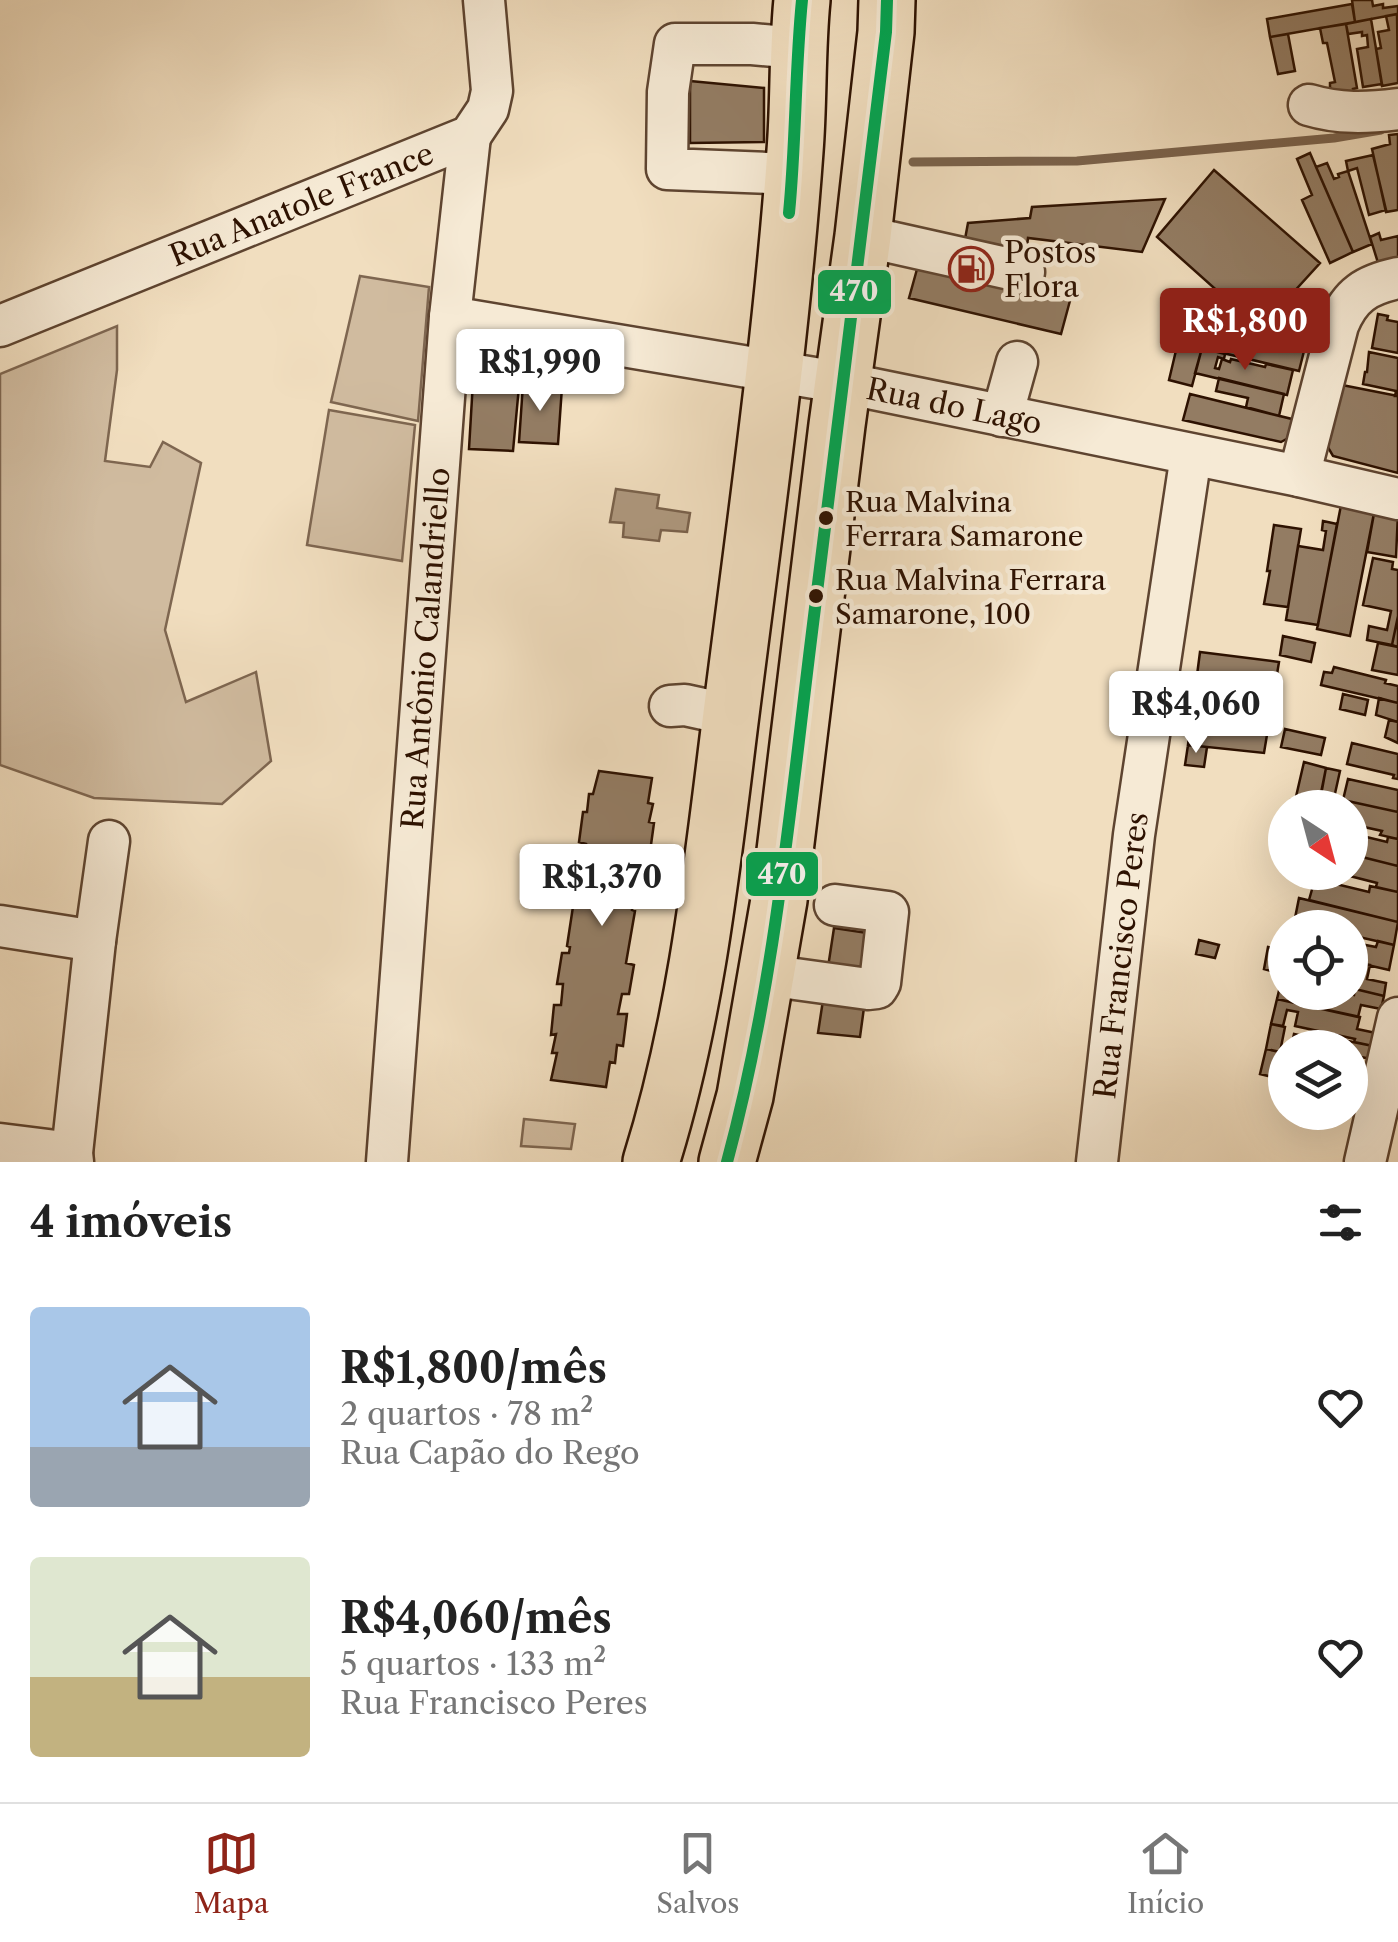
<!DOCTYPE html>
<html lang="pt">
<meta charset="utf-8">
<style>
:root{--surface:#fff;--page:#f2f2f2;--text:#222;--muted:#767676;--line:#e0e0e0;--accent:#8f2418}
body{margin:0;font-family:"Libre Caslon Text",serif;background:var(--page);color:var(--text);height:100vh;display:flex;flex-direction:column;font-size:38px;white-space:nowrap}
*{box-sizing:border-box;margin:0}
p{font-size:32px;color:var(--muted)}
.icon{flex:none;width:55px;height:55px;fill:none;stroke:currentColor;stroke-width:2;stroke-linecap:round;stroke-linejoin:round}
.map{position:relative;height:1162px;overflow:hidden}
.drawer{display:flex;flex-direction:column;background:var(--surface);flex:1}
.drawer>*{flex:none}
.needle{width:65px;rotate:144deg}
.fabs{position:absolute;left:1268px;top:790px;display:grid;gap:20px}
.fabs a{display:grid;place-items:center;width:100px;height:100px;border-radius:50%;background:var(--surface);box-shadow:0 10px 40px #0002;font-size:50px}
.price{position:absolute;translate:-50% -85px;padding:0 22px;border-radius:10px;background:#fff;color:#222;font-size:32px;line-height:65px;filter:drop-shadow(0 2px 5px #0008)}
.price::after{content:'';position:absolute;left:50%;top:60px;width:30px;height:22px;margin-left:-15px;background:inherit;clip-path:polygon(0 0,100% 0,50% 100%)}
.price.on{background:var(--accent);color:#fff}
ul{padding:0;list-style:none}
li{display:flex;align-items:center;gap:30px;height:250px;padding:0 30px}
li span{display:grid;place-items:center;flex:none;width:280px;height:200px;border-radius:10px;color:#555}
li>.icon{margin-inline-start:auto}
span .icon{width:120px;height:120px;fill:#fffc;stroke-width:1}
li b{font-size:42px}
h2{display:flex;justify-content:space-between;align-items:center;height:120px;padding:0 30px;font-size:42px}
.tabs{display:flex;justify-content:space-around;align-items:center;height:140px;border-top:2px solid var(--line);background:var(--surface);font-size:28px;color:var(--muted)}
.tabs a{display:grid;justify-items:center;gap:5px}
.tabs .on{color:var(--accent)}
.map>svg:first-child{display:block}
.green{fill:#d0bb9f;stroke:#7e6650;stroke-width:2.5}
.water{fill:#ae987e;stroke:#7a624c;stroke-width:2.5}
.lines{fill:none;stroke-linecap:round;stroke-linejoin:round}
.stream{stroke:#7a624c;stroke-width:9}
.building{fill:#937c63;stroke:#2d1100;stroke-width:2.5}
.minor-casing{stroke:#5e4430;stroke-width:45}
.highway-casing{stroke:#2d1100;stroke-width:60}
.minor{stroke:#f6ead5;stroke-width:40}
.highway{stroke:#f1debf;stroke-width:55}
.bus-1-casing{stroke:#f6ead5;stroke-width:20}
.bus-1{stroke:#00a651;stroke-width:12}
.bus-dot{fill:#2d1100;stroke:#f6ead5;stroke-width:4}
.labels{text-anchor:middle;dominant-baseline:central;stroke-width:9;stroke-linejoin:round;paint-order:stroke}
.bus-label{font-size:28px;fill:#2d1100;stroke:#f6ead5;text-anchor:start}
.street-label{font-size:30px;fill:#2d1100;stroke:#f6ead5}
.poi-label{font-size:30px;fill:#2d1100;stroke:#f6ead5;text-anchor:start}
.line-badge{stroke:#f6ead5;stroke-width:4}
.badge-label{font-size:28px;text-anchor:middle;font-weight:bold;fill:#fff}
</style>
<div class="map">
<svg width="1398" height="1162" viewBox="0 0 1398 1162">
<rect width="100%" height="100%" fill="#f1debf"/>
<filter id="stains"><feTurbulence type="fractalNoise" baseFrequency=".002" numOctaves="4"/><feColorMatrix values="0 0 0 0 .2 0 0 0 0 .09 0 0 0 0 .02 0 0 0 .5 -.17"/></filter>
<radialGradient id="worn" r=".72"><stop offset=".6" stop-color="#630" stop-opacity="0"/><stop offset="1" stop-color="#630" stop-opacity=".3"/></radialGradient>
<path class="green" d="M 360,276 L 429,287 L 418,421 L 331,402 Z
M 117,326 L 117,370 L 105,461 L 150,467 L 163,442 L 201,463 L 165,630 L 186,702 L 256,672 L 271,761 L 222,804 L 94,798 L 0,765 L 0,374 Z
M 329,410 L 415,425 L 402,561 L 307,545 Z
M 524,1119 L 575,1124 L 571,1149 L 521,1146 Z"/>
<path class="water" d="M 616,489 L 659,495 L 657,508 L 690,513 L 687,532 L 661,530 L 659,541 L 623,537 L 624,523 L 610,522 Z"/>
<g class="lines">
<path class="stream" d="M 913,162 L 1077,161 L 1334,138 L 1381,130"/>
</g>
<path class="building" d="M 1352,0 L 1372,0 L 1373,6 L 1383,4 L 1383,8 L 1398,6 L 1398,14 L 1355,22 Z
M 1352,4 L 1355,22 L 1270,37 L 1267,19 Z
M 1397,14 L 1398,83 L 1382,86 L 1376,49 L 1381,48 L 1378,32 L 1389,30 L 1386,16 Z
M 1371,19 L 1382,84 L 1363,87 L 1357,49 L 1368,47 L 1367,35 L 1362,36 L 1362,32 L 1348,34 L 1346,24 Z
M 1346,24 L 1357,88 L 1353,89 L 1357,109 L 1339,111 L 1336,90 L 1331,90 L 1330,87 L 1330,83 L 1335,82 L 1327,43 L 1323,43 L 1320,28 Z
M 1288,34 L 1295,71 L 1278,74 L 1270,37 Z
M 690,81 L 764,88 L 764,142 L 690,143 Z
M 1398,134 L 1398,210 L 1386,212 L 1372,149 L 1390,144 L 1389,135 Z
M 1310,153 L 1353,252 L 1330,263 L 1302,200 L 1312,195 L 1297,159 Z
M 1373,155 L 1386,210 L 1369,215 L 1357,168 L 1348,171 L 1346,161 Z
M 1327,163 L 1334,179 L 1339,177 L 1338,174 L 1348,171 L 1372,244 L 1353,252 L 1316,167 Z
M 1214,170 L 1320,263 L 1260,329 L 1157,237 Z
M 1165,199 L 1142,252 L 1028,238 L 1022,285 L 1071,297 L 1061,334 L 909,298 L 919,262 L 960,266 L 968,223 L 1030,218 L 1032,207 Z
M 1379,233 L 1381,240 L 1398,236 L 1398,261 L 1379,266 L 1370,237 Z
M 1378,314 L 1388,316 L 1387,320 L 1398,322 L 1398,353 L 1372,348 Z
M 1208,321 L 1216,324 L 1215,330 L 1225,333 L 1227,326 L 1233,328 L 1232,336 L 1241,338 L 1242,330 L 1305,347 L 1299,371 L 1202,348 Z
M 1178,342 L 1202,348 L 1192,386 L 1169,380 Z
M 1202,348 L 1225,354 L 1224,359 L 1218,357 L 1215,368 L 1219,369 L 1222,359 L 1230,362 L 1231,359 L 1265,367 L 1266,364 L 1293,370 L 1287,395 L 1195,373 Z
M 1369,352 L 1398,358 L 1398,396 L 1395,396 L 1396,391 L 1363,384 L 1365,372 L 1367,372 Z
M 1219,378 L 1284,394 L 1279,416 L 1246,407 L 1248,398 L 1216,391 Z
M 473,381 L 519,386 L 513,451 L 469,449 Z
M 523,384 L 562,387 L 558,444 L 519,442 Z
M 1342,385 L 1398,396 L 1398,473 L 1333,456 L 1326,444 Z
M 1190,394 L 1296,420 L 1292,436 L 1281,442 L 1183,420 Z
M 1342,500 L 1375,508 L 1350,636 L 1317,629 Z
M 1375,508 L 1398,513 L 1396,557 L 1367,552 Z
M 1323,521 L 1337,524 L 1318,625 L 1286,620 L 1298,546 L 1323,550 L 1326,531 L 1322,530 Z
M 1274,525 L 1301,529 L 1288,607 L 1264,604 L 1270,571 L 1267,571 Z
M 1373,558 L 1393,562 L 1392,569 L 1398,570 L 1398,616 L 1392,645 L 1367,640 L 1369,626 L 1387,630 L 1391,611 L 1363,605 Z
M 1398,616 L 1398,647 L 1392,645 Z
M 1283,636 L 1315,643 L 1311,662 L 1280,655 Z
M 1378,643 L 1398,647 L 1398,675 L 1372,670 Z
M 1200,652 L 1279,662 L 1264,753 L 1188,745 Z
M 1334,667 L 1386,680 L 1385,683 L 1398,686 L 1398,703 L 1321,685 L 1324,672 L 1332,673 Z
M 1343,694 L 1368,700 L 1365,715 L 1340,709 Z
M 1379,698 L 1398,703 L 1398,722 L 1376,715 Z
M 1389,720 L 1398,722 L 1398,743 L 1385,737 Z
M 1285,729 L 1325,738 L 1321,755 L 1281,747 Z
M 1352,743 L 1398,754 L 1398,779 L 1393,778 L 1394,775 L 1347,764 Z
M 1188,745 L 1207,747 L 1204,767 L 1185,765 Z
M 1304,762 L 1326,768 L 1318,808 L 1290,808 L 1291,800 L 1295,801 Z
M 1326,768 L 1340,771 L 1334,798 L 1321,795 Z
M 599,771 L 652,778 L 648,803 L 653,804 L 649,822 L 654,823 L 650,852 L 644,851 L 639,873 L 646,874 L 643,903 L 634,902 L 632,910 L 635,911 L 626,963 L 634,965 L 629,994 L 622,994 L 618,1014 L 627,1014 L 623,1046 L 617,1045 L 615,1063 L 610,1062 L 606,1087 L 551,1080 L 557,1053 L 552,1053 L 556,1034 L 551,1035 L 554,1005 L 561,1005 L 563,984 L 557,984 L 562,953 L 569,953 L 570,947 L 567,946 L 574,900 L 576,900 L 578,894 L 571,893 L 576,863 L 582,863 L 586,844 L 579,842 L 583,812 L 587,812 L 589,794 L 593,794 Z
M 1348,779 L 1398,790 L 1398,812 L 1343,800 Z
M 1321,795 L 1334,798 L 1332,808 L 1318,808 Z
M 1343,800 L 1398,812 L 1398,839 L 1380,835 L 1382,831 L 1350,824 L 1350,808 L 1341,808 Z
M 1350,833 L 1387,842 L 1388,837 L 1398,839 L 1398,866 L 1350,854 Z
M 1350,854 L 1398,866 L 1398,892 L 1376,887 L 1377,883 L 1334,872 L 1350,872 Z
M 1315,879 L 1369,892 L 1370,886 L 1398,892 L 1398,922 L 1309,900 Z
M 1299,898 L 1398,922 L 1394,945 L 1350,935 L 1350,928 L 1338,928 L 1306,920 L 1305,925 L 1294,923 Z
M 834,928 L 874,934 L 860,1037 L 818,1033 Z
M 1199,940 L 1219,945 L 1215,958 L 1196,954 Z
M 1378,941 L 1394,945 L 1389,970 L 1350,961 L 1350,942 L 1376,947 Z
M 1268,947 L 1285,951 L 1283,974 L 1264,969 Z
M 1350,961 L 1370,965 L 1367,979 L 1386,983 L 1384,996 L 1355,989 L 1356,984 L 1350,983 Z
M 1283,974 L 1285,974 L 1285,992 L 1341,992 L 1354,995 L 1355,989 L 1384,996 L 1381,1009 L 1361,1005 L 1358,1017 L 1277,999 Z
M 1277,999 L 1360,1017 L 1357,1029 L 1376,1033 L 1373,1046 L 1354,1042 L 1355,1039 L 1295,1026 L 1298,1012 L 1287,1010 L 1283,1026 L 1271,1024 Z
M 1271,1024 L 1285,1027 L 1280,1052 L 1266,1049 Z
M 1294,1034 L 1342,1044 L 1343,1040 L 1373,1046 L 1371,1059 L 1351,1055 L 1350,1059 L 1350,1048 L 1291,1048 Z
M 1266,1049 L 1285,1053 L 1285,1080 L 1260,1074 Z
M 1350,1068 L 1368,1073 L 1363,1098 L 1350,1095 Z"/>
<g class="lines">
<defs>
<g id="minor">
<path d="M 1309,105 C 1339,114 1367,113 1398,109"/>
<path d="M 793,174 L 667,169 L 668,92 L 675,44 L 752,44 L 797,48"/>
<path d="M 863,236 L 1024,272"/>
<path id="s1" d="M 450,317 L 844,383 L 1299,476 L 1398,499"/>
<path id="s2" d="M 0,326 L 470,136 L 488,109 L 492,91 L 484,0"/>
<path d="M 1002,416 L 1017,362"/>
<path d="M 1299,476 L 1338,325 C 1350,295 1366,285 1398,278"/>
<path d="M 670,706 L 685,705 L 731,715"/>
<path d="M 0,926 L 95,941"/>
<path d="M 766,975 L 868,989 L 877,988 L 880,983 L 888,912 L 835,905"/>
<path d="M 0,1144 L 72,1153"/>
<path d="M 73,1162 L 72,1153 L 95,941 L 109,841"/>
<path id="s3" d="M 387,1162 L 450,317 L 470,136"/>
<path id="s4" d="M 1097,1162 L 1134,835 L 1191,455"/>
<path d="M 1365,1162 L 1398,1018"/>
</g>
<path id="highway" d="M 651,1162 C 695,1022 711,876 729,730 C 753,538 781,345 795,151 C 799,101 797,50 802,0
M 727,1162 L 745,1096 L 779,900 L 837,425 L 863,236 L 886,32 L 887,0"/>
</defs>
<use href="#minor" class="minor-casing"/>
<use href="#highway" class="highway-casing"/>
<use href="#minor" class="minor"/>
<use href="#highway" class="highway"/>
<defs>
<path id="bus-1" d="M 789,213 C 796,142 795,71 802,0
M 727,1162 C 774,989 790,809 812,632 C 836,432 863,232 886,32 L 887,0"/>
</defs>
<use href="#bus-1" class="bus-1-casing"/>
<use href="#bus-1" class="bus-1"/>
</g>
<defs>
<symbol id="fuel-ring" viewBox="-11 -11 22 22"><circle r="9.5" fill="#f6ead5" stroke="#8f2418" stroke-width="1.5"/><path d="M-5.5-6h7V0h2V4h1.3V-2.5L3-4.5l.8-.8L6-3V5H2.5V1h-1V6h-7ZM-4.2-4.7v3.2H.2V-4.7Z" fill="#8f2418"/></symbol>
</defs>
<g fill-rule="evenodd">
<use href="#fuel-ring" x="946" y="244" width="50" height="50"/>
</g>
<g class="bus-dot">
<circle cx="826" cy="518" r="9"/>
<circle cx="816" cy="596" r="9"/>
</g>
<g class="labels">
<g class="bus-label">
<text x="845" y="502">Rua Malvina<tspan x="845" dy="34">Ferrara Samarone</tspan></text>
<text x="835" y="580">Rua Malvina Ferrara<tspan x="835" dy="34">Samarone, 100</tspan></text>
</g>
<g class="street-label">
<text stroke="none"><textPath href="#s2" startOffset="325">Rua Anatole France</textPath></text>
<text stroke="none"><textPath href="#s1" startOffset="512">Rua do Lago</textPath></text>
<text stroke="none"><textPath href="#s3" startOffset="515">Rua Antônio Calandriello</textPath></text>
<text stroke="none"><textPath href="#s4" startOffset="208">Rua Francisco Peres</textPath></text>
</g>
<g class="poi-label">
<text x="1004" y="252">Postos<tspan x="1004" dy="34">Flora</tspan></text>
</g>
</g>
<g class="line-badge">
<rect x="816" y="268" width="77" height="48" rx="10" fill="#00a651"/>
<rect x="744" y="850" width="76" height="48" rx="10" fill="#00a651"/>
</g>
<g class="badge-label">
<text x="854" y="301">470</text>
<text x="782" y="884">470</text>
</g>
<rect width="100%" height="100%" filter="url(#stains)"/>
<rect width="100%" height="100%" fill="url(#worn)"/>
</svg>
<div class="fabs">
<a><svg class="needle" viewBox="-14 -14 28 28"><path d="M0-13l5 13h-10z" fill="#e53935"/><path d="M0 13l5-13h-10z" fill="#767676"/></svg></a>
<a><svg class="icon" aria-label="locate" viewBox="0 0 24 24"><circle cx="12" cy="12" r="6"/><path d="M12 2v4M12 18v4M2 12h4M18 12h4"/></svg></a>
<a><svg class="icon" aria-label="layers" viewBox="0 0 24 24"><path d="M12 4l9 5-9 5-9-5zM3 14l9 5 9-5"/></svg></a>
</div>
<b class="price on" style="left:1245px;top:373px">R$1,800</b>
<b class="price" style="left:540px;top:414px">R$1,990</b>
<b class="price" style="left:1196px;top:756px">R$4,060</b>
<b class="price" style="left:602px;top:929px">R$1,370</b>
</div>
<section class="drawer">
<h2>4 imóveis<svg class="icon" aria-label="filters" viewBox="0 0 24 24"><path d="M4 7h16M4 17h16"/><circle cx="9" cy="7" r="2"/><circle cx="15" cy="17" r="2"/></svg></h2>
<ul>
<li><span style="background:linear-gradient(#a9c7e8 70%,#9aa5b1 0)"><svg class="icon" aria-label="home" viewBox="0 0 24 24"><path d="M3 11l9-7 9 7M6 9v11h12V9"/></svg></span><div><b>R$1,800/mês</b><p>2 quartos · 78 m²</p><p>Rua Capão do Rego</p></div><svg class="icon" aria-label="heart" viewBox="0 0 24 24"><path d="M12 20l-8-8c-3-5 5-10 8-4 3-6 11-1 8 4z"/></svg></li>
<li><span style="background:linear-gradient(#dfe7d0 60%,#c2b280 0)"><svg class="icon" aria-label="home" viewBox="0 0 24 24"><path d="M3 11l9-7 9 7M6 9v11h12V9"/></svg></span><div><b>R$4,060/mês</b><p>5 quartos · 133 m²</p><p>Rua Francisco Peres</p></div><svg class="icon" aria-label="heart" viewBox="0 0 24 24"><path d="M12 20l-8-8c-3-5 5-10 8-4 3-6 11-1 8 4z"/></svg></li>
</ul>
</section>
<nav class="tabs">
<a class="on"><svg class="icon" aria-label="map" viewBox="0 0 24 24"><path d="M3 6l6-2 6 2 6-2v14l-6 2-6-2-6 2zM9 4v14M15 6v14"/></svg>Mapa</a>
<a><svg class="icon" aria-label="saved" viewBox="0 0 24 24"><path d="M7 4h10v16l-5-4-5 4z"/></svg>Salvos</a>
<a><svg class="icon" aria-label="home" viewBox="0 0 24 24"><path d="M3 11l9-7 9 7M6 9v11h12V9"/></svg>Início</a>
</nav>
